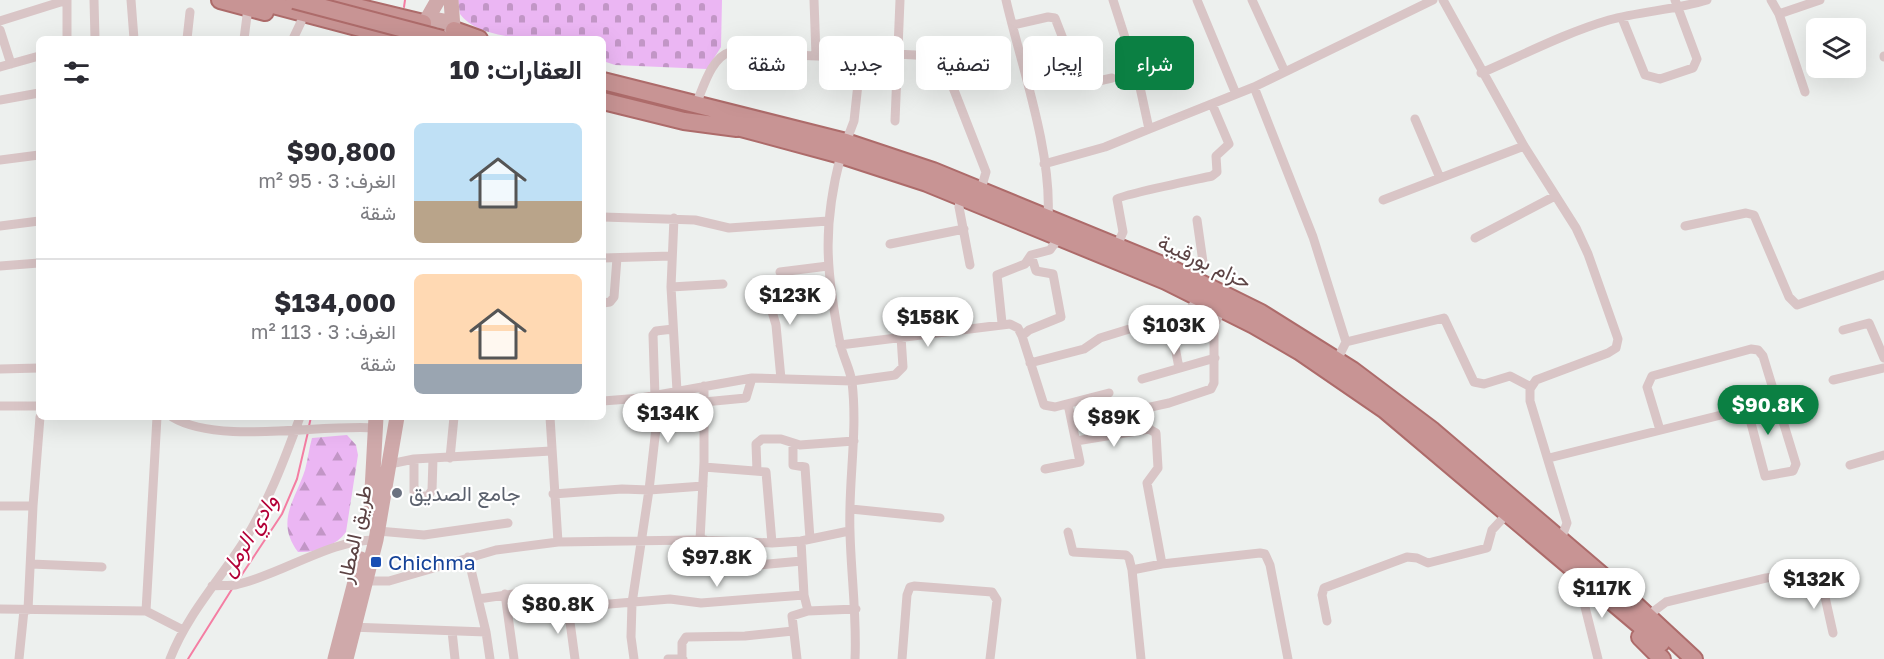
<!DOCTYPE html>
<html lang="ar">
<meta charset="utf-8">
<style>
:root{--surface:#fff;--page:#f7f7f7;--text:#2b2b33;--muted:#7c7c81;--line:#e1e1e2;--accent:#0b8043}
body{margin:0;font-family:"Golos Text",Vazirmatn,sans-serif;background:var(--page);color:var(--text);direction:rtl;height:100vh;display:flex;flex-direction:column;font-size:22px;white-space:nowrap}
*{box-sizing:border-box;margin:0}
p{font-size:20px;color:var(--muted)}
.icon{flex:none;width:33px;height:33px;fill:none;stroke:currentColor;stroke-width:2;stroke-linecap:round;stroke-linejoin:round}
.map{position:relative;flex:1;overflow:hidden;direction:ltr}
.drawer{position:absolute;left:36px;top:36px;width:570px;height:384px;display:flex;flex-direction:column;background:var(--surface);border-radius:9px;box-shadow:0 6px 24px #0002;direction:rtl}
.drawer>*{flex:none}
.top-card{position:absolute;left:624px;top:36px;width:570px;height:54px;direction:rtl;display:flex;gap:12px}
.buttons{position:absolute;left:1806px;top:18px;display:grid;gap:12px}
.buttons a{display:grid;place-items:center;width:60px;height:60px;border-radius:9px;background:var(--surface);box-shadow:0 6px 24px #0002;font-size:30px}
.price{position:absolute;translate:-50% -51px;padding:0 14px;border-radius:21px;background:#fff;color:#222;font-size:20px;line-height:39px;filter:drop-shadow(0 2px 3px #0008)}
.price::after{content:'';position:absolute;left:50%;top:36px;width:18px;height:14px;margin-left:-9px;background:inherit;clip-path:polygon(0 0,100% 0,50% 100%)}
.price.on{background:var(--accent);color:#fff}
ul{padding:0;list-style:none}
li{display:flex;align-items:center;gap:18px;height:150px;padding:0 24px}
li+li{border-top:2px solid var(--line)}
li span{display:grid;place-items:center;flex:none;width:168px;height:120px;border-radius:9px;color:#555}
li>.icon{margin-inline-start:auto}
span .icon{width:72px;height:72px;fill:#fffc;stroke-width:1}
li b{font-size:26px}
h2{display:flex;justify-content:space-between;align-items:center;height:72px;padding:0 24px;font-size:26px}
.tag{padding:0 21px;border-radius:9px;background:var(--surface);box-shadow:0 6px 24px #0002;font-size:21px;line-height:54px}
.tag.on{background:var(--accent);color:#fff}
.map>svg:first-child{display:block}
.forest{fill:url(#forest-firs)}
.cemetery{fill:url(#cemetery-stones)}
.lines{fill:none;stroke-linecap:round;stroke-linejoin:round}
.stream{stroke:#f47ea3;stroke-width:2}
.trunk-casing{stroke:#ad6b6a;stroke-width:20}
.minor{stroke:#d9c5c6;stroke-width:9}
.primary{stroke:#cfa9aa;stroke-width:15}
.trunk{stroke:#c89494;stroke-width:16}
.trunk-bridge-casing{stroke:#ad6b6a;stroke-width:20;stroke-linecap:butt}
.trunk-bridge{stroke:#c89494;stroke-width:16}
.worship-dot{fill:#6b7280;stroke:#fff;stroke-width:2}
.transit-dot{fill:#1a4fb4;stroke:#fff;stroke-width:2}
.labels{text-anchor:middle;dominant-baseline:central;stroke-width:4.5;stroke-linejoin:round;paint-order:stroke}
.street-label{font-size:21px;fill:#5c4344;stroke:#fff}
.worship-label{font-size:21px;fill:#5b616d;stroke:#fff;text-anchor:start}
.transit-label{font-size:21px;fill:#164399;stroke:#fff;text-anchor:start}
.water-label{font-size:22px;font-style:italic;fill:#b30037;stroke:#fff}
</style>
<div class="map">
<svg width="1884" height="659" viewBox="0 0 1884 659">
<defs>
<pattern id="forest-firs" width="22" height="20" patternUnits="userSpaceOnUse" patternTransform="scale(1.5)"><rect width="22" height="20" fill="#ebb6f3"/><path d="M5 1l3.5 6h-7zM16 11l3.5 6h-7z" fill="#c296c6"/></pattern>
<pattern id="cemetery-stones" width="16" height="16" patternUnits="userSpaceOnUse" patternTransform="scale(1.5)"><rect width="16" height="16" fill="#ebb6f3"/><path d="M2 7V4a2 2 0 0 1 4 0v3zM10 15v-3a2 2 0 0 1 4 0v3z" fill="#c296c6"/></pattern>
</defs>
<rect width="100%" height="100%" fill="#edf0ee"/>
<path class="forest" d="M 347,435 L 356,445 L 358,455 L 346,532 C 336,546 316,553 298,552 C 275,521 295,501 305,470 C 308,459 309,448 312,438 Z"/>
<path class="cemetery" d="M 458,0 L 722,0 L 721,47 L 707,69 L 615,65 L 603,61 L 603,39 C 567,39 483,46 460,14 Z"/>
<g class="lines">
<path class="stream" d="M 404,7 L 405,0
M 309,426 L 311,417
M 237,582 L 282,514 L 297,479 L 308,432
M 188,659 L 232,589"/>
<defs>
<path id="trunk" d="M 220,0 L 265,12
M 254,0 L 402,39
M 328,0 L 423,23
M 454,30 L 479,39
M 603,81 L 846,142 L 933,171 L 1172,269 L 1261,313 L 1352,370 L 1433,431 L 1624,594 L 1694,659
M 603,101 L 684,121 L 737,128
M 726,124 L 841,155 L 927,183 L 1166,281 L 1254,325 L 1299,351 L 1385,410 L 1661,643
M 1640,637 L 1662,659"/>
</defs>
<use href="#trunk" class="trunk-casing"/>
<path class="minor" d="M 94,0 L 95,39
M 131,0 L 134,39
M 814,0 L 816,56
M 1006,0 C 1021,65 1052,151 1048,217
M 1113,0 L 1138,78 L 1149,129 L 1254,87
M 1197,0 L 1236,94
M 1252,0 L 1285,72
M 1443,0 L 1524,146 L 1576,228 L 1588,254 L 1618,339 L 1616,348 L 1608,353 L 1536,380 L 1530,389 L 1530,401 L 1567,523 L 1561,539
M 1771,0 L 1779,14 L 1820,0
M 1779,14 L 1805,92
M 1622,18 L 1645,75 L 1660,79 L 1693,68 L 1697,59 L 1675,0
M 0,21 L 67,0
M 1013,25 L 1048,17 L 1055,18 L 1079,80 L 1085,84 L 1112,78
M 0,30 L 11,64
M 67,39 L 67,0
M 187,39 L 190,12
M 244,39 L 248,8
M 293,39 L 301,22
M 1884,56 L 1884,57
M 0,67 L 39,56
M 1481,73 C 1523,55 1565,33 1609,20 C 1641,11 1675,10 1707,0
M 699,97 C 705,82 713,57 730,52 L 838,57 L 896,54 L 934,56 L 945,67 L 986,172 L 981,189
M 0,100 L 39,93
M 1415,119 L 1440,178
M 895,121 L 900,0
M 846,142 L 854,121 L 861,56
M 841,155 C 822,226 826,272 840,343 C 843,357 850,369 852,382 C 858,433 848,482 850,532 C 851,575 857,616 855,659
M 0,160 L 39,155
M 1044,164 L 1105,147 L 1149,129
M 961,196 L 959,207 L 970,265
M 1383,200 L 1524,146
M 603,217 L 695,220 L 729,228 L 828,221
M 674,218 L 671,287 L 677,391
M 0,226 L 39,221
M 1685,226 L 1746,213 L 1754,215 L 1789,297 L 1797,305 L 1884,275
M 1475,238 L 1555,196
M 890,244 L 964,229
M 1117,246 L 1123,232 L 1117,199 C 1121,195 1199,179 1212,176 L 1217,172 L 1216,156 L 1229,144 L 1212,104
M 603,258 L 671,256
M 0,266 L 39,263
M 780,272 L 828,266
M 1197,280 L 1203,262 L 1197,220
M 763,281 L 776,325 L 781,379
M 671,287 L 723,284
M 603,303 L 610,302 L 614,297 L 617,258
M 1169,315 L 1179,368
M 1002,323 L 997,275 L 1025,264 L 1031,255 L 1050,250 L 1060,236
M 673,329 L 656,331 L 653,335 L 656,428 L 649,490 L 703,486
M 1843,330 L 1869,323 L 1884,358
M 1022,336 L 1029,330 L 1061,317 L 1053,274 L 1036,271 L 1031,255
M 1346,342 L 1444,318 L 1474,382 L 1484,384 L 1510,376 L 1531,387
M 840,345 L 1010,324 L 1018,328 L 1022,336 L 1044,405 L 1055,407 L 1109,393
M 1337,360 L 1346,342 L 1313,237 L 1254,87 L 1433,0
M 1030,363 L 1084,349 L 1100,338 L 1188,311 L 1201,297
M 0,369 L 39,368
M 1142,379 L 1215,358
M 1833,380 L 1884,368
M 603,401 L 641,398 L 752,378 L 852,381 L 895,375 L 903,367 L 901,337
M 704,402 L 746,398 L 752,378
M 0,406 L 39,406
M 172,417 C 218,445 319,424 375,428
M 550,417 L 558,542
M 1073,424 L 1169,403 L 1211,389 L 1214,383 L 1214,326 L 1222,308
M 1660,430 L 1647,387 L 1652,376 L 1751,349 L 1758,350 L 1763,356 L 1796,464 L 1793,471 L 1765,476 L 1747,408
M 1076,441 L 1149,429 L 1156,433 L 1158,468 L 1147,483 L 1162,564
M 793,444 L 793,465 L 805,467 L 810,539
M 450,458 L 454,417
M 1549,458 L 1777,401
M 414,459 L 414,492 L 418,496 L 428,496 L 432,490 L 433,459
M 390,464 L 414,459 L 551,451
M 1850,465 L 1884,455
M 704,467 L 766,472 L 772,543
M 1045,469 L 1080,462 L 1068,404
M 757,471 L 756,444 L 762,439 L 781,439 L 800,445 L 854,441
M 553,494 L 622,489 L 649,490 L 632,603 L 631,637 L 634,659
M 0,506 L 33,506 L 40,417
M 851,509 L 940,518
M 378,531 L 424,535 L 508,523
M 1068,532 L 1073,552 L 1126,555 L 1129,558 L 1132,570
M 700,540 L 704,462 L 704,386
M 705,540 L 705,562 L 709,567 L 725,568 L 802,561
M 801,541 L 804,595 L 808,611 L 856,609
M 468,557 L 486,632
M 31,564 L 102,567
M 1586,579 L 1585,607 L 1598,659
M 363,581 L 389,581 L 496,550 L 558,542 L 693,540 L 772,543 L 801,541 L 849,531
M 212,586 C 219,585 228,586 235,585 C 279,576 331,539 376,540
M 505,594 L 514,659
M 478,599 L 534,591 L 541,597 L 544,608 L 549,609 L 670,599 L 701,603 L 804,595
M 568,607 L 575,659
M 0,609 L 146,611 L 183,630
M 28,610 L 33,506
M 146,611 L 157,417
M 1654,611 L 1666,602 L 1766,578 L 1819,570 L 1833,633
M 1327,621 L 1322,595 L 1324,588 L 1407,557 L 1417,558 L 1428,563 L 1487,548 L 1492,530 L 1508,513
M 350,627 L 486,632 L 490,659
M 452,631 L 455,659
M 682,658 L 682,643 L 686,637 L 745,636 L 793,631
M 19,659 L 24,610
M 170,659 C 187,615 218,582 243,543 C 268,503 284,461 300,417
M 668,659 L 683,659
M 797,659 L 792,616 L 808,611
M 902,659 L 907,595 L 910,587 L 914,586 L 992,592 L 997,600 L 990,659
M 1141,659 L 1132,570 L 1162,564 L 1260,553 L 1265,554 L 1270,565 L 1288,659"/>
<path class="primary" d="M 451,0 L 453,28
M 426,21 L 438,0
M 415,31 L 427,20 C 443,18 453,24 457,39
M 371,509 L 376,417
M 335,659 L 361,559
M 346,659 L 376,540 L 397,417"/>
<use href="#trunk" class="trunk"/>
<defs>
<path id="trunk-bridge" d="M 294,0 L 442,39"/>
</defs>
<use href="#trunk-bridge" class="trunk-bridge-casing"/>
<use href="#trunk-bridge" class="trunk-bridge"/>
</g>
<circle class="worship-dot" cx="397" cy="493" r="6"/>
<rect class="transit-dot" x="370" y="556" width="12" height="12" rx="3"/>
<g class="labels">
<g class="street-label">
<text transform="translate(1205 261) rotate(25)">حزام بورقيبة</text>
<text transform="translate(354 534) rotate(-78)">طريق المطار</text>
</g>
<g class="worship-label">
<text x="409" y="493">جامع الصديق</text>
</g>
<g class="transit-label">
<text x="388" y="562">Chichma</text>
</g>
<g class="water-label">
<text transform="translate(248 535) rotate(-59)">وادي الرمل</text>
</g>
</g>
</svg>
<div class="buttons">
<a><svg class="icon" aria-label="layers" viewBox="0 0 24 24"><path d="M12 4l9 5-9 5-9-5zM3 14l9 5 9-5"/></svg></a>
</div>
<b class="price" style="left:790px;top:326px">$123K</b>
<b class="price" style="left:928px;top:348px">$158K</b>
<b class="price" style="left:1174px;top:356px">$103K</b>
<b class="price on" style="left:1768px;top:436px">$90.8K</b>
<b class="price" style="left:668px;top:444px">$134K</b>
<b class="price" style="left:1114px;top:448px">$89K</b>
<b class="price" style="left:717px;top:588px">$97.8K</b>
<b class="price" style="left:1814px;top:610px">$132K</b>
<b class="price" style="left:1602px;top:619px">$117K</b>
<b class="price" style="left:558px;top:635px">$80.8K</b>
<div class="top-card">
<a class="tag on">شراء</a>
<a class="tag">إيجار</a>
<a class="tag">تصفية</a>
<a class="tag">جديد</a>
<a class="tag">شقة</a>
</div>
<section class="drawer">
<h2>العقارات: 10<svg class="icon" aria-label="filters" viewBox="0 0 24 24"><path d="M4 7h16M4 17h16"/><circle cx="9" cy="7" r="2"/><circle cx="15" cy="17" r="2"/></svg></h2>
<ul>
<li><span style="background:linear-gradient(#bfe0f5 65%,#b9a48a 0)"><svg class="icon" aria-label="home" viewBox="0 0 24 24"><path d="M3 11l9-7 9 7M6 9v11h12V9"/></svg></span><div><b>$90,800</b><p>الغرف: 3 · 95 m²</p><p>شقة</p></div></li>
<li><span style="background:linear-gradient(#ffd9b3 75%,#9aa5b1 0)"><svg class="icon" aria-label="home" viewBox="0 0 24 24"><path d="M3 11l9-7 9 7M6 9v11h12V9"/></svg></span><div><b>$134,000</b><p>الغرف: 3 · 113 m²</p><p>شقة</p></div></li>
</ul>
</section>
</div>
